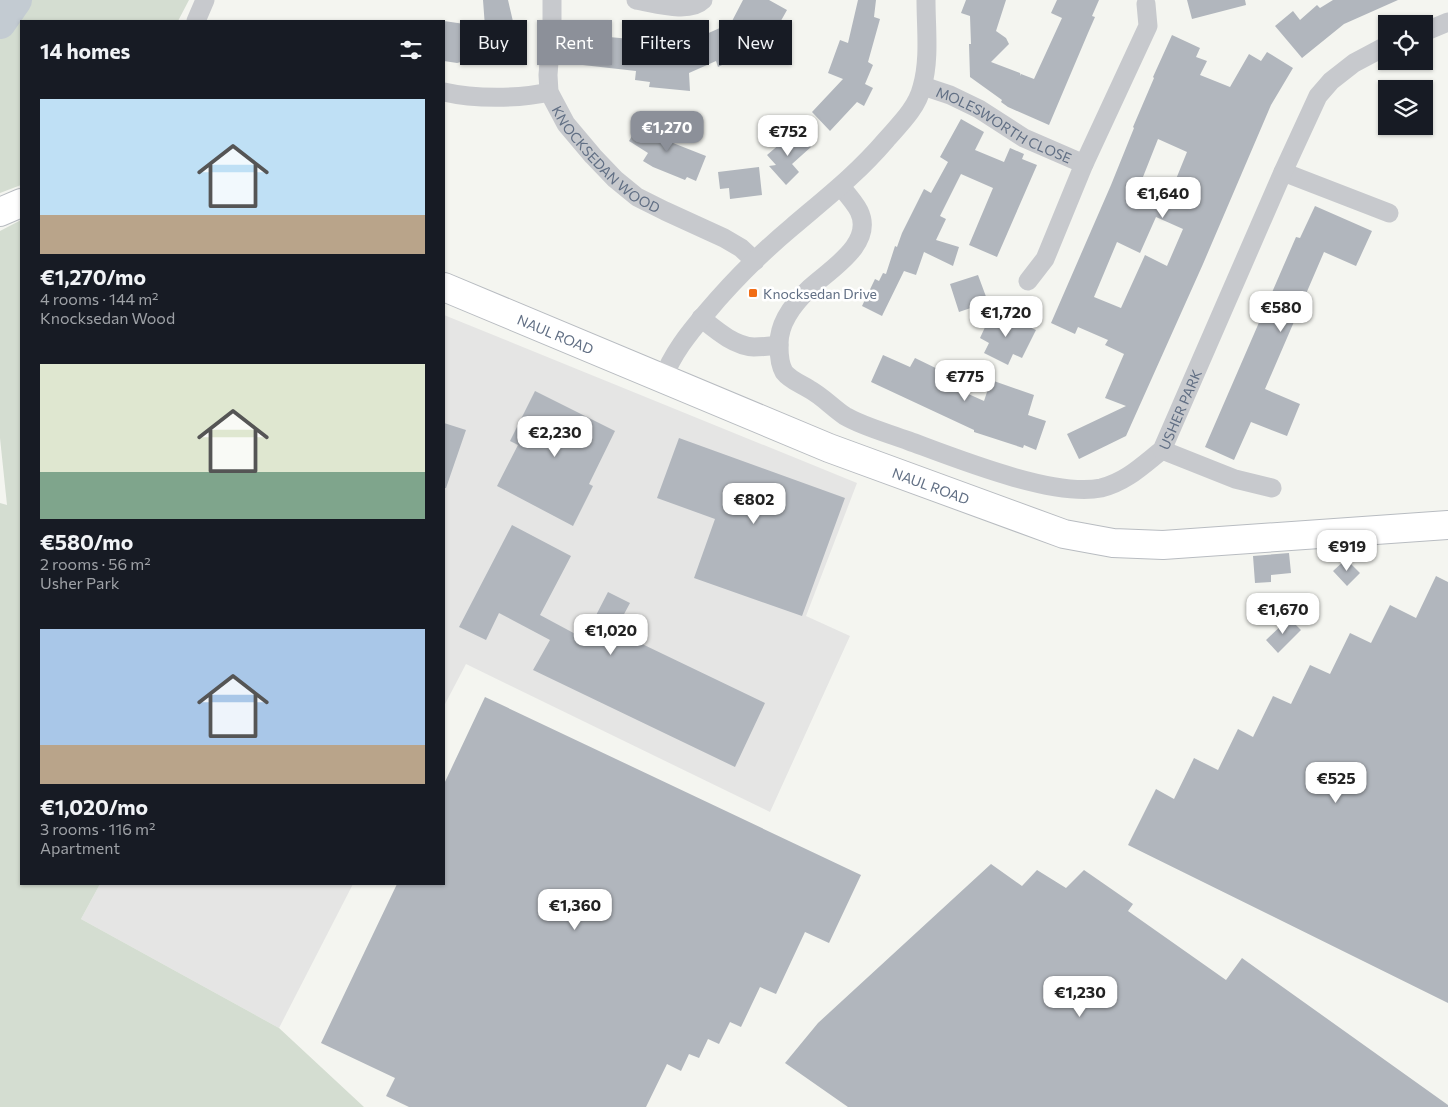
<!DOCTYPE html>
<meta charset="utf-8">
<style>
:root{--surface:#171b24;--page:#242831;--text:#f1f3f6;--muted:#9ea1a6;--accent:#8c9099}
body{margin:0;font-family:Commissioner,sans-serif;background:var(--page);color:var(--text);height:100vh;display:flex;flex-direction:column;font-size:19px;white-space:nowrap}
*{box-sizing:border-box;margin:0}
p{font-size:16px;color:var(--muted)}
.icon{flex:none;width:28px;height:28px;fill:none;stroke:currentColor;stroke-width:2;stroke-linecap:round;stroke-linejoin:round}
.map{position:relative;flex:1;overflow:hidden}
.drawer{position:absolute;left:20px;top:20px;width:425px;height:865px;display:flex;flex-direction:column;background:var(--surface);border-radius:0px;box-shadow:0 1px 4px #0004}
.drawer>*{flex:none}
.hud{position:absolute;left:460px;top:20px;width:475px;height:45px;display:flex;gap:10px}
.tools{position:absolute;left:1378px;top:15px;display:grid;gap:10px}
.tools a{display:grid;place-items:center;width:55px;height:55px;border-radius:0px;background:var(--surface);box-shadow:0 1px 4px #0004;font-size:25px}
.price{position:absolute;translate:-50% -42px;padding:0 11px;border-radius:10px;background:#fff;color:#222;font-size:16px;line-height:32px;filter:drop-shadow(0 1px 2px #0008)}
.price::after{content:'';position:absolute;left:50%;top:30px;width:15px;height:11px;margin-left:-8px;background:inherit;clip-path:polygon(0 0,100% 0,50% 100%)}
.price.on{background:var(--accent);color:#fff}
ul{padding:0;list-style:none}
li{display:grid;align-content:center;gap:10px;height:265px;padding:0 20px}
li span{display:grid;place-items:center;height:155px;border-radius:0px;color:#555}
li>.icon{margin-inline-start:auto}
span .icon{width:90px;height:90px;fill:#fffc;stroke-width:1}
li b{font-size:21px}
h2{display:flex;justify-content:space-between;align-items:center;height:60px;padding:0 20px;font-size:21px}
.pill{padding:0 18px;border-radius:0px;background:var(--surface);box-shadow:0 1px 4px #0004;font-size:18px;line-height:45px}
.pill.on{background:var(--accent);color:#fff}
.map>svg:first-child{display:block}
.built{fill:#e5e5e4}
.green{fill:#d4ddd1}
.lines{fill:none;stroke-linecap:round;stroke-linejoin:round}
.river{stroke:#c3cbd2;stroke-width:32}
.building{fill:#b1b6bd;fill-rule:evenodd}
.secondary-casing{stroke:#b8bcc1;stroke-width:30}
.street{stroke:#c7c9cd;stroke-width:19}
.secondary{stroke:#fff;stroke-width:28}
.poi-dot{fill:#f16d15;stroke:#fff;stroke-width:2}
.labels{text-anchor:middle;dominant-baseline:central;stroke-width:5;stroke-linejoin:round;paint-order:stroke}
.street-label{font-size:14px;fill:#616f84;stroke:#fff}
.poi-label{font-size:14px;fill:#616f84;stroke:#fff;text-anchor:start}
</style>
<div class="map">
<svg width="1448" height="1107" viewBox="0 0 1448 1107">
<rect width="100%" height="100%" fill="#f4f5f0"/>
<path class="built" d="M 444,315 L 857,483 L 806,616 L 850,636 L 770,812 L 466,664 L 444,706 Z
M 100,884 L 353,884 L 279,1028 L 81,919 Z"/>
<path class="green" d="M 0,0 L 189,0 L 178,21 L 21,21 L 21,185 L 0,193 Z
M 21,220 L 21,884 L 100,884 L 81,919 L 279,1028 L 364,1107 L 0,1107 L 0,503 L 7,505 L 0,438 L 0,231 Z"/>
<g class="lines">
<path class="river" d="M 0,23 L 16,0"/>
</g>
<path class="building" d="M 483,0 L 508,0 L 521,56 L 507,60 L 505,52 L 457,63 L 444,61 L 444,21 L 485,27 Z
M 743,0 L 769,0 L 787,10 L 768,44 L 775,52 L 760,58 L 753,50 L 718,67 L 716,61 L 689,73 L 690,91 L 649,87 L 650,82 L 635,80 L 636,71 L 574,64 L 577,34 L 684,44 L 731,23 Z
M 858,0 L 876,0 L 874,17 L 880,19 L 868,62 L 873,65 L 865,84 L 873,88 L 864,106 L 857,102 L 830,131 L 812,112 L 843,79 L 828,73 L 840,40 L 848,43 Z
M 966,0 L 1006,0 L 996,31 L 1006,38 L 1009,44 L 991,62 L 1020,73 L 1021,76 L 1021,74 L 1034,79 L 1062,18 L 1051,13 L 1057,0 L 1099,0 L 1092,16 L 1095,17 L 1088,33 L 1049,125 L 1008,107 L 1001,102 L 1002,100 L 970,77 L 969,44 L 971,44 L 970,16 L 961,13 Z
M 1187,0 L 1245,0 L 1246,5 L 1192,19 Z
M 1333,0 L 1398,0 L 1344,24 L 1302,58 L 1275,26 L 1293,11 L 1300,20 L 1317,5 L 1320,8 Z
M 1172,35 L 1200,48 L 1196,57 L 1207,61 L 1200,75 L 1230,87 L 1249,54 L 1261,61 L 1267,52 L 1293,68 L 1271,105 L 1203,264 L 1126,436 L 1079,459 L 1067,434 L 1126,406 L 1105,398 L 1124,354 L 1105,345 L 1108,340 L 1078,327 L 1075,334 L 1051,323 L 1111,185 L 1134,128 L 1133,127 L 1154,78 L 1153,77 ZM 1158,139 L 1187,152 L 1172,189 L 1171,189 L 1169,193 L 1141,182 ZM 1156,217 L 1183,229 L 1167,266 L 1145,255 L 1121,308 L 1094,297 L 1117,242 L 1140,253 Z
M 642,119 L 675,140 L 673,143 L 706,156 L 696,181 L 687,177 L 685,180 L 653,167 L 643,161 L 648,153 L 629,141 Z
M 961,119 L 984,132 L 975,150 L 1004,162 L 1010,148 L 1024,154 L 1022,159 L 1037,165 L 997,257 L 969,245 L 993,188 L 961,174 L 940,216 L 946,219 L 936,240 L 959,247 L 953,266 L 924,252 L 916,275 L 904,271 L 882,316 L 862,306 L 875,279 L 879,281 L 883,273 L 886,274 L 895,246 L 897,247 L 902,233 L 924,189 L 931,193 L 948,162 L 940,157 Z
M 795,131 L 811,147 L 792,164 L 799,172 L 786,185 L 769,166 L 776,165 L 767,155 Z
M 759,167 L 762,195 L 730,199 L 729,188 L 720,189 L 718,172 Z
M 1315,206 L 1372,231 L 1356,266 L 1324,252 L 1265,389 L 1300,404 L 1287,436 L 1251,422 L 1234,460 L 1205,447 L 1296,237 L 1300,238 Z
M 978,275 L 988,302 L 959,312 L 950,284 Z
M 993,310 L 1036,330 L 1022,358 L 1013,354 L 1008,365 L 984,353 L 989,343 L 980,338 Z
M 883,355 L 910,367 L 915,358 L 948,374 L 944,383 L 984,401 L 991,380 L 1034,395 L 1028,415 L 1046,421 L 1036,450 L 1024,445 L 1023,448 L 974,432 L 974,430 L 871,382 Z
M 535,391 L 615,431 L 589,484 L 593,486 L 573,526 L 497,486 L 518,445 L 510,441 Z
M 444,423 L 466,430 L 446,488 L 444,488 Z
M 679,438 L 845,498 L 802,616 L 694,578 L 715,519 L 657,498 Z
M 512,525 L 571,556 L 540,615 L 581,637 L 590,621 L 592,623 L 608,592 L 630,603 L 615,631 L 765,703 L 735,767 L 533,670 L 550,640 L 499,613 L 486,640 L 459,627 Z
M 1289,553 L 1291,573 L 1271,575 L 1271,582 L 1255,583 L 1253,556 Z
M 1346,559 L 1360,573 L 1347,586 L 1333,571 Z
M 1436,576 L 1448,582 L 1448,1003 L 1128,845 L 1156,789 L 1174,799 L 1194,758 L 1218,770 L 1238,729 L 1253,737 L 1273,696 L 1291,704 L 1310,665 L 1330,674 L 1350,633 L 1371,643 L 1390,605 L 1416,618 Z
M 1289,618 L 1301,630 L 1278,653 L 1266,640 Z
M 485,697 L 861,875 L 829,943 L 805,932 L 776,994 L 760,987 L 741,1027 L 730,1022 L 719,1044 L 708,1039 L 699,1058 L 689,1054 L 681,1071 L 667,1064 L 646,1107 L 409,1107 L 386,1096 L 395,1078 L 321,1043 L 397,884 L 444,884 L 444,784 Z
M 991,864 L 1022,886 L 1037,870 L 1066,888 L 1084,870 L 1133,904 L 1128,911 L 1226,980 L 1242,958 L 1448,1105 L 1448,1107 L 848,1107 L 785,1063 L 818,1023 Z"/>
<g class="lines">
<defs>
<g id="secondary">
<path d="M 0,212 L 21,203"/>
<path id="s4" d="M 444,287 L 829,448 L 1064,534 L 1113,543 L 1163,545 L 1448,525"/>
</g>
</defs>
<use href="#secondary" class="secondary-casing"/>
<g class="street">
<path id="s1" d="M 552,0 L 552,22 L 548,75 L 549,92 L 566,124 L 593,156 L 615,179 L 637,197 L 665,211 L 724,238 L 741,248 L 755,261"/>
<path d="M 636,0 C 655,3 689,14 703,0"/>
<path d="M 196,21 L 205,0"/>
<path d="M 1424,32 L 1448,22"/>
<path id="s2" d="M 923,86 L 950,95 L 979,109 L 1024,138 L 1084,164"/>
<path d="M 444,92 C 474,99 519,99 549,92"/>
<path d="M 1283,172 L 1389,213"/>
<path id="s3" d="M 841,187 C 847,194 855,203 859,211 C 875,244 829,270 810,288 C 794,303 778,323 779,346 C 779,353 780,365 784,372 C 790,380 801,384 809,389 C 822,396 833,408 845,416 C 864,427 888,433 909,441 C 955,458 1054,498 1101,488 C 1126,482 1143,465 1162,450 L 1283,172 L 1318,96 L 1331,81 L 1354,63 L 1386,46"/>
<path d="M 1028,281 L 1045,259 L 1084,164 L 1148,26 L 1146,4"/>
<path d="M 701,318 C 716,330 734,346 754,347 C 762,347 771,346 779,345"/>
<path d="M 663,379 C 672,354 689,333 706,313 C 732,282 761,253 792,227 C 826,198 857,174 886,140 C 900,124 917,108 922,87 C 930,59 926,29 926,0"/>
<path d="M 1162,450 L 1235,479 L 1272,488"/>
</g>
<use href="#secondary" class="secondary"/>
</g>
<rect class="poi-dot" x="748" y="288" width="10" height="10" rx="2.5"/>
<g class="labels">
<g class="street-label">
<text stroke="none"><textPath href="#s2" startOffset="90">MOLESWORTH CLOSE</textPath></text>
<text stroke="none"><textPath href="#s1" startOffset="182">KNOCKSEDAN WOOD</textPath></text>
<text stroke="none"><textPath href="#s4" startOffset="121">NAUL ROAD</textPath></text>
<text stroke="none"><textPath href="#s3" startOffset="684">USHER PARK</textPath></text>
<text stroke="none"><textPath href="#s4" startOffset="526">NAUL ROAD</textPath></text>
</g>
<g class="poi-label">
<text x="763" y="293">Knocksedan Drive</text>
</g>
</g>
</svg>
<div class="tools">
<a><svg class="icon" aria-label="locate" viewBox="0 0 24 24"><circle cx="12" cy="12" r="6"/><path d="M12 2v4M12 18v4M2 12h4M18 12h4"/></svg></a>
<a><svg class="icon" aria-label="layers" viewBox="0 0 24 24"><path d="M12 4l9 5-9 5-9-5zM3 14l9 5 9-5"/></svg></a>
</div>
<b class="price on" style="left:667px;top:153px">€1,270</b>
<b class="price" style="left:788px;top:157px">€752</b>
<b class="price" style="left:1163px;top:219px">€1,640</b>
<b class="price" style="left:1281px;top:333px">€580</b>
<b class="price" style="left:1006px;top:338px">€1,720</b>
<b class="price" style="left:965px;top:402px">€775</b>
<b class="price" style="left:555px;top:458px">€2,230</b>
<b class="price" style="left:754px;top:525px">€802</b>
<b class="price" style="left:1347px;top:572px">€919</b>
<b class="price" style="left:1283px;top:635px">€1,670</b>
<b class="price" style="left:611px;top:656px">€1,020</b>
<b class="price" style="left:1336px;top:804px">€525</b>
<b class="price" style="left:575px;top:931px">€1,360</b>
<b class="price" style="left:1080px;top:1018px">€1,230</b>
<div class="hud">
<a class="pill">Buy</a>
<a class="pill on">Rent</a>
<a class="pill">Filters</a>
<a class="pill">New</a>
</div>
<section class="drawer">
<h2>14 homes<svg class="icon" aria-label="filters" viewBox="0 0 24 24"><path d="M4 7h16M4 17h16"/><circle cx="9" cy="7" r="2"/><circle cx="15" cy="17" r="2"/></svg></h2>
<ul>
<li><span style="background:linear-gradient(#bfe0f5 75%,#b9a48a 0)"><svg class="icon" aria-label="home" viewBox="0 0 24 24"><path d="M3 11l9-7 9 7M6 9v11h12V9"/></svg></span><div><b>€1,270/mo</b><p>4 rooms · 144 m²</p><p>Knocksedan Wood</p></div></li>
<li><span style="background:linear-gradient(#dfe7d0 70%,#7fa58c 0)"><svg class="icon" aria-label="home" viewBox="0 0 24 24"><path d="M3 11l9-7 9 7M6 9v11h12V9"/></svg></span><div><b>€580/mo</b><p>2 rooms · 56 m²</p><p>Usher Park</p></div></li>
<li><span style="background:linear-gradient(#a9c7e8 75%,#b9a48a 0)"><svg class="icon" aria-label="home" viewBox="0 0 24 24"><path d="M3 11l9-7 9 7M6 9v11h12V9"/></svg></span><div><b>€1,020/mo</b><p>3 rooms · 116 m²</p><p>Apartment</p></div></li>
</ul>
</section>
</div>
